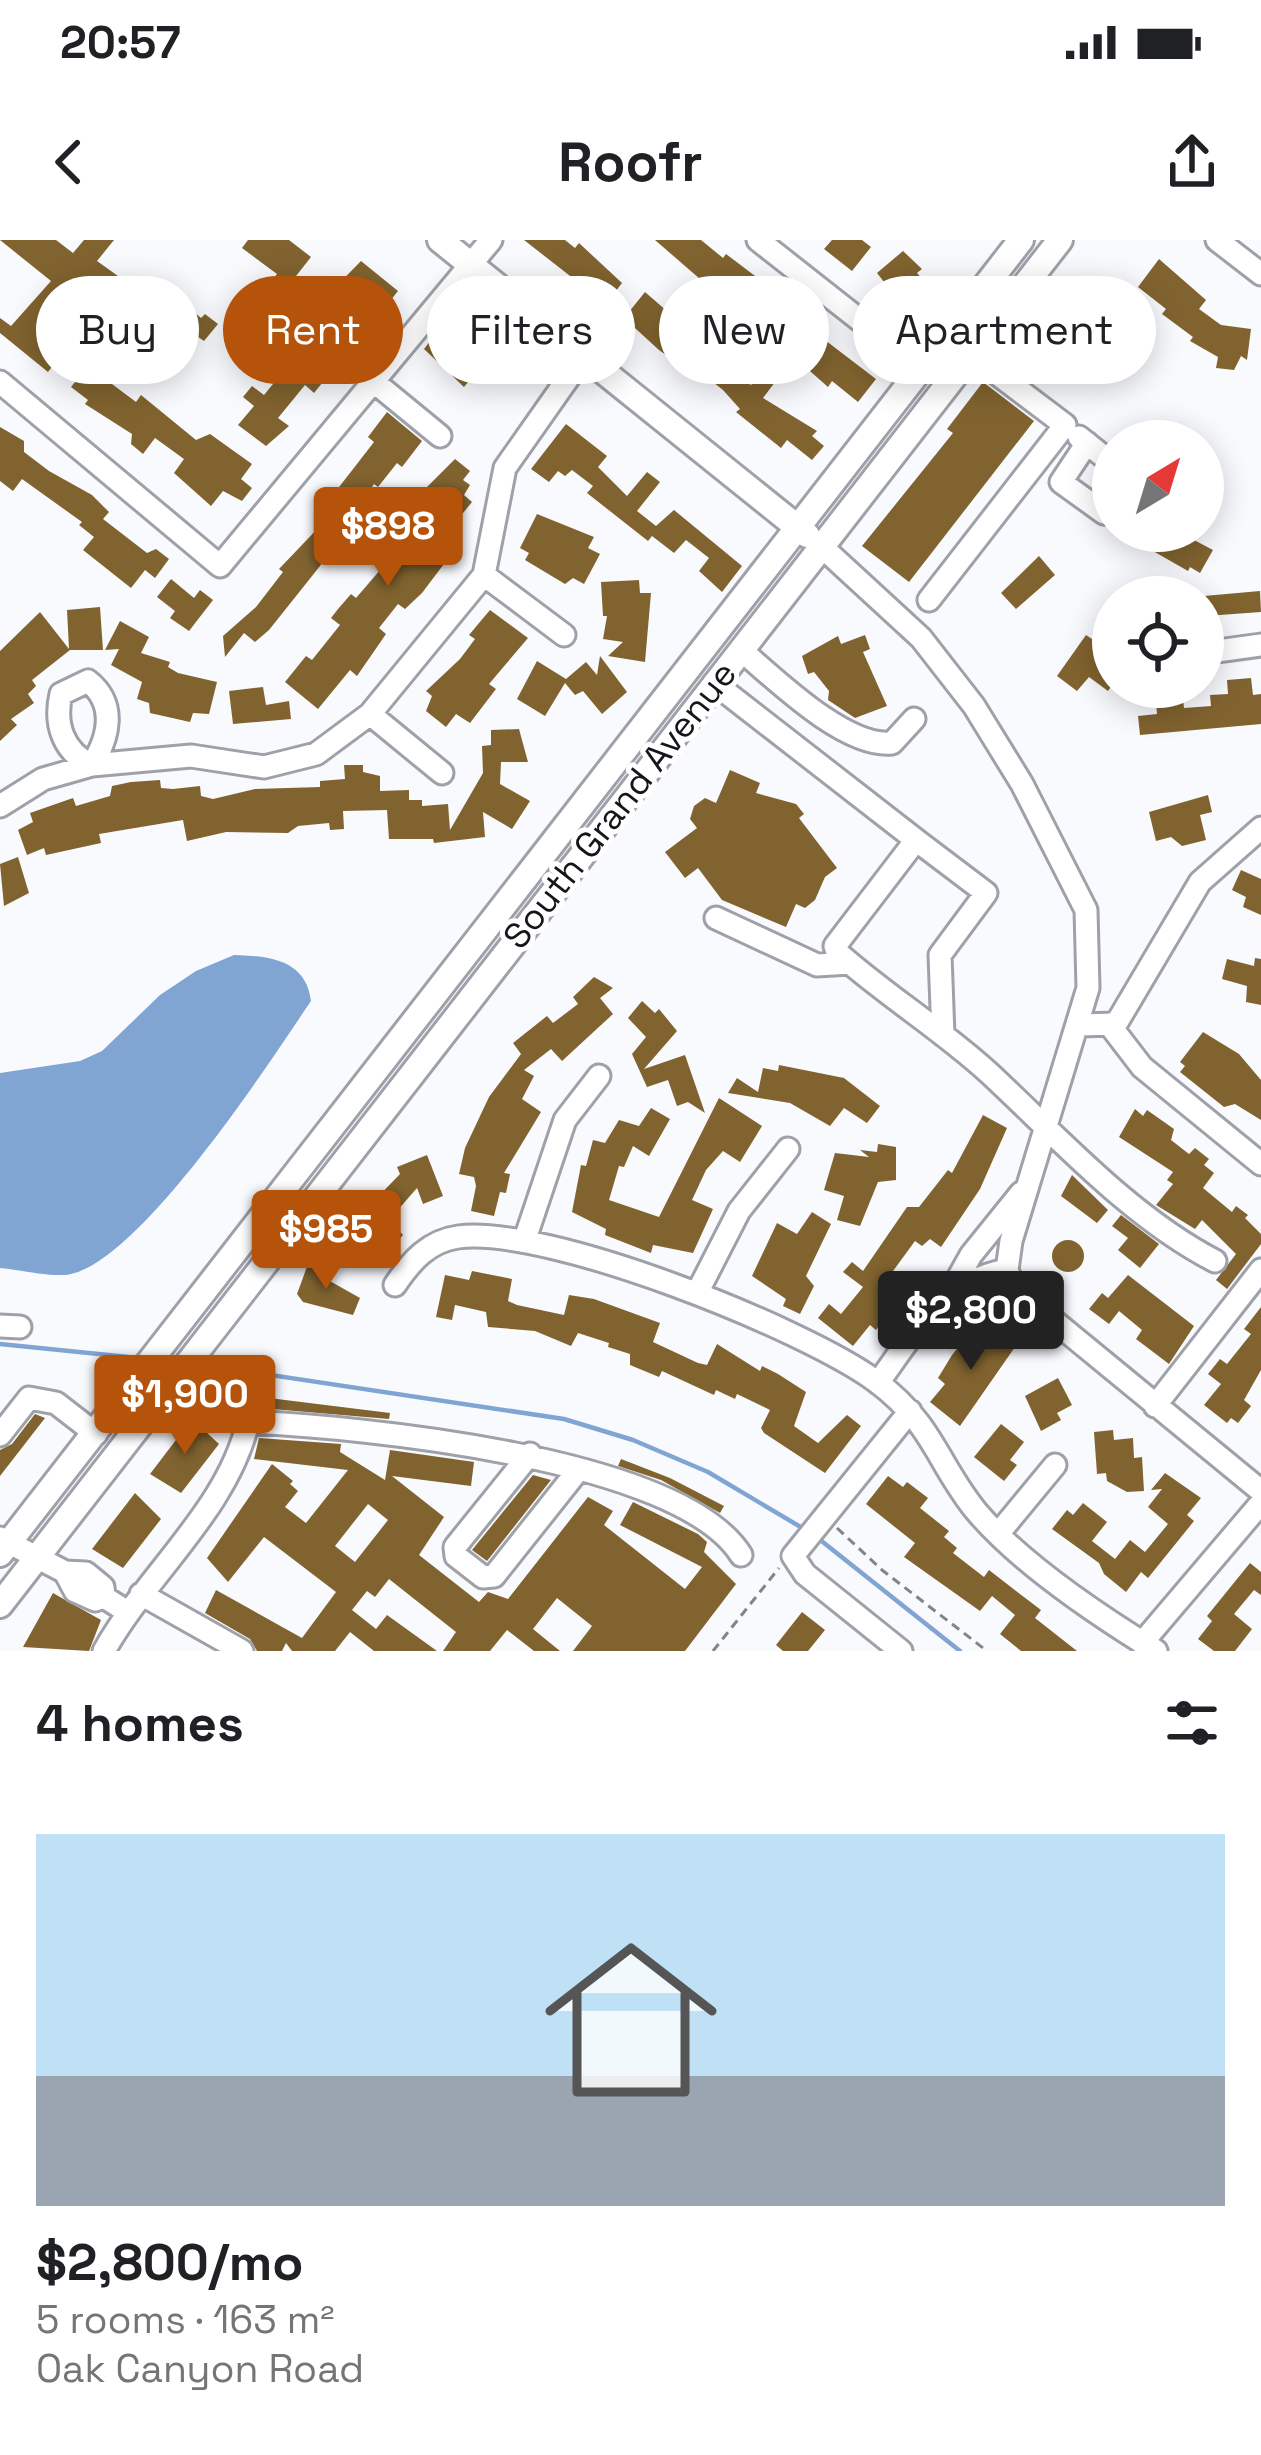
<!DOCTYPE html>
<meta charset="utf-8">
<style>
:root{--surface:#fff;--page:#f2f2f2;--text:#202124;--muted:#757577;--accent:#b45309}
body{margin:0;font-family:"Space Grotesk",sans-serif;background:var(--page);color:var(--text);height:100vh;display:flex;flex-direction:column;font-size:45px;white-space:nowrap}
*{box-sizing:border-box;margin:0}
p{font-size:39px;color:var(--muted)}
.icon{flex:none;width:66px;height:66px;fill:none;stroke:currentColor;stroke-width:2;stroke-linecap:round;stroke-linejoin:round}
.map{position:relative;height:1411px;overflow:hidden}
.details{display:flex;flex-direction:column;background:var(--surface);flex:1}
.details>*{flex:none}
.guide{position:absolute;left:36px;top:36px;width:1191px;height:108px;display:flex;gap:24px}
.needle{width:78px;rotate:38deg}
.controls{position:absolute;left:1092px;top:180px;display:grid;gap:24px}
.controls a{display:grid;place-items:center;width:132px;height:132px;border-radius:50%;background:var(--surface);box-shadow:0 6px 30px #0003;font-size:60px}
.price{position:absolute;translate:-50% -102px;padding:0 27px;border-radius:12px;background:var(--accent);color:#fff;font-size:39px;line-height:78px;filter:drop-shadow(0 3px 6px #0008)}
.price::after{content:'';position:absolute;left:50%;top:72px;width:36px;height:27px;margin-left:-18px;background:inherit;clip-path:polygon(0 0,100% 0,50% 100%)}
.price.selected{background:#222;color:#fff}
ul{padding:0;list-style:none}
li{display:grid;align-content:center;gap:24px;height:636px;padding:0 36px}
li span{display:grid;place-items:center;height:372px;border-radius:0px;color:#555}
li>.icon{margin-inline-start:auto}
span .icon{width:216px;height:216px;fill:#fffc;stroke-width:1}
li b{font-size:51px}
h2{display:flex;justify-content:space-between;align-items:center;height:144px;padding:0 36px;font-size:51px}
.tag{padding:0 42px;border-radius:54px;background:var(--surface);box-shadow:0 6px 30px #0003;font-size:42px;line-height:108px}
.tag.selected{background:var(--accent);color:#fff}
.status{display:flex;justify-content:space-between;align-items:center;height:84px;padding:0 60px;background:var(--surface);direction:ltr}
.status svg{height:33px;fill:currentColor}
header{display:flex;justify-content:space-between;align-items:center;height:156px;padding:0 36px;background:var(--surface);font-size:54px;font-weight:700}
.map>svg:first-child{display:block}
.water{fill:#80a5d3}
.lines{fill:none;stroke-linecap:round;stroke-linejoin:round}
.stream{stroke:#80a5d3;stroke-width:4.5}
.building{fill:#81632f;fill-rule:evenodd}
.minor-casing{stroke:#9fa1aa;stroke-width:27}
.major-casing{stroke:#9fa1aa;stroke-width:30}
.path{stroke:#838487;stroke-width:3;stroke-dasharray:9 6;stroke-linecap:butt}
.minor{stroke:#fff;stroke-width:21}
.major{stroke:#fff;stroke-width:24}
.labels{text-anchor:middle;dominant-baseline:central;stroke-width:10;stroke-linejoin:round;paint-order:stroke}
.street-label{font-size:36px;fill:#151619;stroke:#fff}
</style>
<div class="status"><b>20:57</b><svg viewBox="0 0 49 12"><path d="M0 12V9h3v3zM5 12V6h3v6zM10 12V3h3v9zM15 12V0h3v12zM26 1h20v11H26zM47 4h2v5h-2z"/></svg></div>
<header><svg class="icon" aria-label="back" viewBox="0 0 24 24"><path d="M15 5l-7 7 7 7"/></svg>Roofr<svg class="icon" aria-label="share" viewBox="0 0 24 24"><path d="M12 15V3M7 8l5-5 5 5M5 13v7h14v-7"/></svg></header>
<div class="map">
<svg width="1261" height="1411" viewBox="0 0 1261 1411">
<rect width="100%" height="100%" fill="#f9fafe"/>
<path class="water" d="M 234,715 C 270,716 306,720 311,761 C 271,820 136,1029 65,1035 C 45,1036 20,1030 0,1028 L 0,833 L 80,821 L 102,811 L 160,755 L 196,731 Z"/>
<g class="lines">
<path class="stream" d="M 0,1104 L 138,1118
M 197,1124 L 564,1179 L 633,1200 L 708,1232 L 804,1289
M 819,1299 L 960,1411"/>
</g>
<path class="building" d="M 0,0 L 56,0 L 73,13 L 84,0 L 114,0 L 97,21 L 132,46 L 127,51 L 141,62 L 122,86 L 75,49 L 45,85 L 94,118 L 105,104 L 113,111 L 135,83 L 148,94 L 112,144 L 136,162 L 141,155 L 196,200 L 210,194 L 252,224 L 241,239 L 252,248 L 242,261 L 223,251 L 211,266 L 174,233 L 184,219 L 155,198 L 143,214 L 131,204 L 132,194 L 85,164 L 88,160 L 71,147 L 83,132 L 61,115 L 48,132 L 0,93 L 0,78 L 11,86 L 51,41 Z
M 248,0 L 289,0 L 311,17 L 289,45 L 298,58 L 282,79 L 257,59 L 277,34 L 242,8 Z
M 524,0 L 565,0 L 575,8 L 579,3 L 622,43 L 606,64 Z
M 655,0 L 701,0 L 723,18 L 726,14 L 767,45 L 762,52 L 876,139 L 858,162 L 832,141 L 828,147 L 794,117 L 763,158 L 817,191 L 812,196 L 824,206 L 812,220 L 787,200 L 781,208 L 736,172 L 740,169 L 723,150 L 690,124 L 685,129 L 659,110 L 624,78 L 645,52 L 668,72 L 660,88 L 680,104 L 691,89 L 698,95 L 703,88 L 722,103 L 714,121 L 751,145 L 780,109 L 743,72 L 748,65 L 723,46 L 718,44 L 702,65 L 688,54 L 700,39 Z
M 832,0 L 862,0 L 871,7 L 852,31 L 824,9 Z
M 903,11 L 922,29 L 917,33 L 939,58 L 914,80 L 877,33 Z
M 1159,19 L 1206,60 L 1199,69 L 1221,85 L 1251,89 L 1247,120 L 1241,116 L 1234,130 L 1216,128 L 1218,117 L 1190,101 L 1193,97 L 1162,74 L 1166,69 L 1138,47 Z
M 361,21 L 398,51 L 382,71 L 363,56 L 347,77 L 357,85 L 350,95 L 356,99 L 350,109 L 314,153 L 305,145 L 278,178 L 289,186 L 266,206 L 238,185 L 254,166 L 243,157 L 252,146 L 264,155 L 286,128 L 291,132 L 303,122 L 332,86 L 313,70 Z
M 165,46 L 201,78 L 205,74 L 218,84 L 204,101 L 198,97 L 180,111 L 169,103 L 164,109 L 152,100 L 169,78 L 150,63 Z
M 438,91 L 482,125 L 464,147 L 424,109 Z
M 983,142 L 1034,181 L 909,342 L 862,306 L 953,193 L 947,189 Z
M 387,172 L 422,201 L 402,227 L 397,223 L 378,247 L 374,244 L 346,287 L 342,284 L 322,310 L 327,314 L 320,326 L 269,390 L 255,402 L 244,393 L 225,417 L 223,396 L 256,367 L 283,332 L 279,329 L 320,286 L 315,282 L 322,269 L 374,202 L 368,197 Z
M 566,184 L 607,216 L 598,227 L 627,256 L 647,232 L 660,242 L 637,271 L 656,286 L 674,270 L 742,326 L 722,352 L 699,331 L 709,318 L 686,300 L 674,313 L 652,296 L 648,301 L 587,253 L 593,246 L 572,230 L 565,236 L 558,231 L 549,242 L 531,229 Z
M 0,187 L 24,201 L 24,212 L 49,231 L 92,255 L 109,272 L 103,279 L 147,313 L 156,309 L 169,319 L 155,338 L 145,330 L 131,348 L 83,310 L 94,297 L 79,285 L 82,282 L 22,239 L 13,251 L 0,241 Z
M 455,219 L 470,231 L 463,240 L 470,245 L 464,255 L 472,262 L 454,284 L 460,289 L 452,299 L 459,304 L 422,353 L 405,369 L 398,364 L 379,388 L 386,394 L 357,436 L 350,430 L 318,469 L 285,442 L 306,416 L 312,420 L 340,385 L 331,378 L 338,369 L 351,354 L 356,358 L 412,293 L 408,290 L 414,278 L 431,257 L 423,251 Z
M 537,274 L 594,297 L 588,308 L 600,314 L 584,344 L 573,338 L 565,344 L 525,320 L 529,313 L 520,308 Z
M 1142,291 L 1177,291 L 1213,310 L 1200,333 L 1190,327 L 1188,331 L 1153,311 L 1159,301 Z
M 1039,316 L 1055,335 L 1016,369 L 1001,353 Z
M 171,339 L 194,358 L 200,350 L 213,360 L 189,391 L 170,378 L 175,371 L 157,357 Z
M 639,340 L 640,353 L 651,353 L 645,422 L 608,416 L 623,402 L 603,399 L 607,376 L 603,376 L 601,342 Z
M 1260,351 L 1261,372 L 1206,376 L 1204,356 Z
M 100,367 L 103,410 L 70,410 L 32,440 L 36,446 L 28,454 L 34,463 L 11,479 L 17,485 L 0,501 L 0,411 L 40,372 L 69,409 L 67,370 Z
M 490,370 L 528,398 L 489,444 L 496,449 L 470,483 L 456,474 L 446,487 L 426,471 L 432,456 L 426,451 L 460,419 L 475,399 L 469,395 Z
M 120,381 L 149,397 L 141,413 L 170,422 L 168,427 L 178,433 L 217,442 L 209,474 L 193,473 L 190,482 L 150,473 L 149,463 L 137,459 L 142,442 L 111,425 L 119,409 L 105,410 Z
M 865,395 L 870,409 L 863,412 L 887,466 L 855,478 L 828,460 L 829,451 L 814,432 L 808,434 L 802,416 L 838,396 L 841,404 Z
M 1086,395 L 1113,413 L 1113,444 L 1108,451 L 1089,437 L 1077,451 L 1057,436 Z
M 600,416 L 627,452 L 602,474 L 583,451 L 575,455 L 565,443 L 545,476 L 517,459 L 537,421 L 566,439 L 586,422 L 597,435 Z
M 1251,438 L 1253,455 L 1261,454 L 1261,484 L 1140,495 L 1138,476 L 1157,474 L 1155,450 L 1182,448 L 1184,468 L 1211,466 L 1210,455 L 1228,454 L 1227,440 Z
M 263,447 L 266,465 L 289,461 L 291,479 L 233,484 L 229,451 Z
M 519,489 L 528,522 L 501,522 L 500,544 L 530,561 L 512,589 L 483,572 L 485,597 L 434,603 L 433,599 L 389,599 L 387,570 L 343,571 L 344,589 L 330,590 L 329,583 L 298,586 L 288,593 L 226,592 L 187,601 L 183,580 L 99,594 L 101,603 L 46,615 L 44,608 L 27,615 L 18,590 L 33,582 L 30,573 L 73,558 L 76,566 L 110,556 L 112,546 L 131,542 L 160,540 L 161,548 L 173,549 L 200,546 L 201,556 L 213,559 L 255,549 L 320,547 L 320,541 L 345,539 L 344,525 L 363,525 L 363,532 L 380,536 L 380,551 L 409,550 L 409,560 L 422,560 L 422,566 L 448,564 L 450,590 L 483,533 L 482,506 L 491,505 L 491,490 Z
M 730,530 L 760,543 L 756,553 L 796,564 L 804,574 L 799,578 L 837,628 L 825,637 L 815,660 L 805,668 L 796,664 L 786,687 L 722,660 L 698,628 L 685,638 L 665,612 L 697,588 L 690,579 L 694,566 L 705,558 L 716,563 Z
M 1208,555 L 1212,572 L 1200,575 L 1206,600 L 1182,606 L 1171,597 L 1156,601 L 1149,572 Z
M 18,617 L 29,653 L 4,666 L 0,624 Z
M 1241,630 L 1261,639 L 1261,675 L 1243,667 L 1246,657 L 1232,650 Z
M 1255,718 L 1261,719 L 1261,765 L 1246,762 L 1247,746 L 1222,739 L 1227,719 L 1254,726 Z
M 594,737 L 613,748 L 600,758 L 613,774 L 562,821 L 551,809 L 524,830 L 534,836 L 522,859 L 541,872 L 504,933 L 510,934 L 506,953 L 500,952 L 494,976 L 471,971 L 476,946 L 474,937 L 459,934 L 465,908 L 489,857 L 521,814 L 513,803 L 547,776 L 553,783 L 578,764 L 573,757 Z
M 642,761 L 655,773 L 659,769 L 677,791 L 644,829 L 685,815 L 705,873 L 688,862 L 677,866 L 668,840 L 647,847 L 632,814 L 646,797 L 628,778 Z
M 1203,792 L 1239,814 L 1261,840 L 1261,880 L 1235,864 L 1224,867 L 1180,832 L 1185,826 L 1180,822 Z
M 779,825 L 844,838 L 880,866 L 867,883 L 844,868 L 830,886 L 790,863 L 728,853 L 737,838 L 758,852 L 763,828 L 778,831 Z
M 719,858 L 762,886 L 740,922 L 723,911 L 706,930 L 692,960 L 713,969 L 693,1013 L 653,1005 L 651,1013 L 605,995 L 606,989 L 572,972 L 581,925 L 586,926 L 593,900 L 605,903 L 619,880 L 639,886 L 651,868 L 670,879 L 649,916 L 633,906 L 624,927 L 619,926 L 609,960 L 659,977 Z
M 1135,869 L 1143,876 L 1147,870 L 1174,889 L 1171,900 L 1189,914 L 1195,908 L 1209,919 L 1204,925 L 1214,933 L 1203,948 L 1232,972 L 1236,966 L 1248,975 L 1245,978 L 1261,994 L 1261,1004 L 1227,1049 L 1216,1040 L 1236,1014 L 1202,980 L 1195,989 L 1156,965 L 1173,944 L 1167,940 L 1173,932 L 1119,897 Z
M 983,875 L 1007,888 L 980,949 L 941,1007 L 930,999 L 922,1006 L 915,1001 L 885,1042 L 901,1055 L 876,1090 L 870,1085 L 853,1106 L 818,1078 L 829,1064 L 841,1074 L 863,1047 L 843,1032 L 852,1022 L 863,1031 L 907,967 L 919,967 L 948,930 L 952,933 Z
M 878,904 L 896,907 L 896,940 L 878,942 L 860,986 L 837,980 L 844,956 L 824,950 L 835,913 L 869,917 L 860,910 L 877,912 Z
M 427,915 L 443,956 L 423,964 L 417,948 L 389,980 L 403,995 L 391,1008 L 376,1023 L 360,1009 L 341,1026 L 325,1011 L 341,996 L 335,990 L 367,960 L 371,964 L 400,934 L 397,927 Z
M 1072,935 L 1108,970 L 1097,983 L 1061,956 Z
M 812,972 L 831,984 L 806,1036 L 814,1046 L 800,1074 L 783,1066 L 786,1059 L 752,1036 L 777,983 L 797,994 Z
M 1121,975 L 1159,1004 L 1140,1028 L 1118,1010 L 1128,998 L 1112,986 Z
M1052 1016a16 16 0 1 1 32 0a16 16 0 1 1-32 0Z
M 308,1024 L 334,1033 L 328,1040 L 360,1058 L 353,1075 L 303,1062 L 297,1054 Z
M 472,1031 L 512,1039 L 508,1061 L 517,1065 L 564,1075 L 569,1055 L 594,1059 L 660,1083 L 653,1102 L 698,1123 L 707,1125 L 717,1104 L 760,1131 L 762,1126 L 778,1134 L 806,1152 L 794,1186 L 818,1203 L 847,1175 L 861,1186 L 825,1233 L 764,1193 L 761,1188 L 770,1170 L 737,1154 L 735,1159 L 716,1150 L 714,1155 L 662,1131 L 659,1137 L 630,1125 L 630,1114 L 608,1107 L 609,1103 L 578,1093 L 571,1106 L 535,1091 L 488,1087 L 486,1072 L 455,1065 L 452,1080 L 436,1077 L 445,1035 L 469,1040 Z
M 1128,1035 L 1194,1086 L 1169,1124 L 1136,1099 L 1142,1090 L 1119,1071 L 1109,1084 L 1089,1069 L 1102,1053 L 1108,1058 Z
M 1261,1067 L 1261,1130 L 1244,1160 L 1251,1166 L 1238,1183 L 1231,1178 L 1227,1183 L 1204,1165 L 1221,1144 L 1208,1134 L 1220,1119 L 1227,1124 L 1251,1094 L 1244,1089 Z
M 986,1085 L 1015,1107 L 960,1186 L 930,1162 L 945,1144 L 938,1138 L 952,1115 L 968,1095 L 975,1100 Z
M 1058,1138 L 1072,1165 L 1057,1173 L 1061,1180 L 1041,1191 L 1025,1156 Z
M 261,1157 L 390,1173 L 389,1179 L 260,1168 Z
M 35,1174 L 45,1178 L 0,1236 L 0,1210 L 12,1204 Z
M 192,1179 L 219,1204 L 181,1253 L 150,1234 Z
M 1001,1184 L 1024,1202 L 1010,1220 L 1017,1225 L 1004,1241 L 974,1217 Z
M 1113,1190 L 1114,1200 L 1133,1198 L 1134,1218 L 1142,1217 L 1144,1251 L 1127,1252 L 1107,1241 L 1106,1233 L 1097,1234 L 1094,1192 Z
M 259,1198 L 341,1204 L 340,1212 L 385,1240 L 390,1210 L 474,1222 L 471,1246 L 392,1236 L 444,1277 L 419,1315 L 479,1362 L 488,1352 L 508,1359 L 588,1257 L 613,1271 L 604,1285 L 685,1349 L 702,1327 L 620,1285 L 633,1262 L 698,1294 L 707,1302 L 704,1312 L 736,1344 L 685,1411 L 573,1411 L 592,1386 L 557,1358 L 533,1389 L 560,1411 L 534,1411 L 507,1390 L 490,1411 L 443,1411 L 456,1392 L 389,1339 L 375,1357 L 367,1351 L 352,1370 L 376,1389 L 387,1375 L 437,1411 L 374,1411 L 350,1392 L 335,1411 L 292,1411 L 286,1403 L 282,1411 L 257,1411 L 250,1399 L 205,1373 L 216,1350 L 302,1398 L 336,1352 L 264,1297 L 228,1342 L 207,1318 L 272,1224 L 293,1241 L 290,1244 L 298,1251 L 285,1267 L 306,1283 L 348,1230 L 254,1219 ZM 368,1264 L 388,1280 L 355,1322 L 335,1306 Z
M 621,1219 L 670,1238 L 724,1266 L 720,1273 L 661,1240 L 618,1226 Z
M 1165,1233 L 1201,1258 L 1187,1275 L 1194,1281 L 1148,1338 L 1141,1332 L 1126,1352 L 1104,1334 L 1099,1323 L 1052,1289 L 1067,1270 L 1073,1275 L 1083,1263 L 1107,1282 L 1092,1301 L 1115,1319 L 1130,1300 L 1145,1312 L 1168,1284 L 1148,1267 L 1162,1249 L 1151,1250 Z
M 533,1235 L 551,1240 L 487,1321 L 472,1310 Z
M 888,1236 L 903,1247 L 907,1242 L 928,1258 L 920,1268 L 949,1291 L 944,1297 L 957,1308 L 953,1313 L 984,1337 L 989,1330 L 1020,1354 L 1041,1370 L 1035,1378 L 1077,1411 L 1021,1411 L 1000,1394 L 1015,1375 L 992,1356 L 980,1371 L 904,1317 L 915,1303 L 866,1264 Z
M 135,1253 L 161,1279 L 123,1328 L 92,1309 Z
M 1250,1323 L 1261,1332 L 1261,1355 L 1254,1350 L 1234,1374 L 1252,1389 L 1235,1411 L 1214,1411 L 1198,1399 L 1212,1381 L 1207,1376 Z
M 53,1353 L 101,1380 L 89,1411 L 23,1407 Z
M 802,1372 L 825,1390 L 808,1411 L 783,1411 L 776,1405 Z"/>
<g class="lines">
<defs>
<path id="minor" d="M 758,0 L 871,89
M 1217,0 L 1261,34
M 373,141 L 440,196
M 0,142 L 220,326 L 491,0
M 1079,197 L 1113,224
M 1087,203 L 1061,242 L 1104,273 L 1113,268
M 821,306 L 921,398 L 974,466 L 1022,544 L 1086,670 L 1088,748 L 1011,1001 L 1007,1030 L 1015,1049 L 1261,1251
M 484,335 L 564,395
M 929,360 L 1065,185 L 971,114
M 741,410 C 775,439 845,508 892,503 L 914,479
M 1203,413 L 1261,405
M 88,441 C 117,464 109,497 92,525 C 63,512 54,484 61,454 Z
M 714,443 L 916,600
M 370,474 L 442,533
M 0,566 L 43,539 L 92,525 L 191,516 L 264,527 L 316,514 L 370,474 L 484,335 L 505,228 L 583,117
M 716,678 L 817,725 L 850,723
M 1109,784 L 1142,827 L 1261,924
M 1079,785 L 1116,784 L 1200,642 L 1261,588
M 943,795 L 940,715 L 986,653 L 916,600 L 835,706 L 837,712 C 885,755 941,789 989,833 C 1058,897 1130,977 1215,1021
M 525,999 L 565,880 L 599,836
M 395,1045 C 411,1021 429,1001 458,997 C 546,985 804,1088 877,1142 C 934,1185 937,1223 976,1271 C 1019,1322 1099,1376 1156,1411
M 952,1049 L 971,1015 L 1021,953
M 697,1053 L 739,971 L 788,909
M 0,1086 L 20,1087
M 878,1143 C 914,1093 943,1041 1007,1030
M 169,1145 L 216,1175 L 248,1182 C 359,1187 680,1217 741,1315
M 1155,1166 L 1261,1030
M 0,1195 L 29,1158 L 56,1163 L 96,1194
M 530,1214 L 455,1307 L 456,1316 L 483,1337 L 494,1336 L 579,1229
M 998,1294 L 1055,1225
M 0,1298 L 65,1332 L 86,1333 L 103,1347 L 104,1357 L 126,1371
M 65,1332 L 75,1351 L 95,1360 L 104,1357
M 141,1354 L 242,1411
M 1142,1403 L 1261,1263
M 104,1411 C 147,1334 228,1269 248,1182
M 901,1411 L 805,1334 L 793,1316 L 910,1171"/>
<path id="major" d="M 440,0 L 807,295
M 0,1314 L 1021,0
M 0,1365 L 1060,0"/>
</defs>
<use href="#minor" class="minor-casing"/>
<use href="#major" class="major-casing"/>
<path class="path" d="M 837,1288 L 882,1330 L 987,1411
M 713,1411 L 779,1328"/>
<use href="#minor" class="minor"/>
<use href="#major" class="major"/>
</g>
<g class="labels">
<g class="street-label">
<text transform="translate(620 565) rotate(-52)">South Grand Avenue</text>
</g>
</g>
</svg>
<div class="controls">
<a><svg class="needle" viewBox="-14 -14 28 28"><path d="M0-13l5 13h-10z" fill="#e53935"/><path d="M0 13l5-13h-10z" fill="#757577"/></svg></a>
<a><svg class="icon" aria-label="locate" viewBox="0 0 24 24"><circle cx="12" cy="12" r="6"/><path d="M12 2v4M12 18v4M2 12h4M18 12h4"/></svg></a>
</div>
<b class="price" style="left:388px;top:349px">$898</b>
<b class="price" style="left:326px;top:1052px">$985</b>
<b class="price selected" style="left:971px;top:1133px">$2,800</b>
<b class="price" style="left:185px;top:1217px">$1,900</b>
<div class="guide">
<a class="tag">Buy</a>
<a class="tag selected">Rent</a>
<a class="tag">Filters</a>
<a class="tag">New</a>
<a class="tag">Apartment</a>
</div>
</div>
<section class="details">
<h2>4 homes<svg class="icon" aria-label="filters" viewBox="0 0 24 24"><path d="M4 7h16M4 17h16"/><circle cx="9" cy="7" r="2"/><circle cx="15" cy="17" r="2"/></svg></h2>
<ul>
<li><span style="background:linear-gradient(#bfe0f5 65%,#9aa5b1 0)"><svg class="icon" aria-label="home" viewBox="0 0 24 24"><path d="M3 11l9-7 9 7M6 9v11h12V9"/></svg></span><div><b>$2,800/mo</b><p>5 rooms · 163 m²</p><p>Oak Canyon Road</p></div></li>
</ul>
</section>
